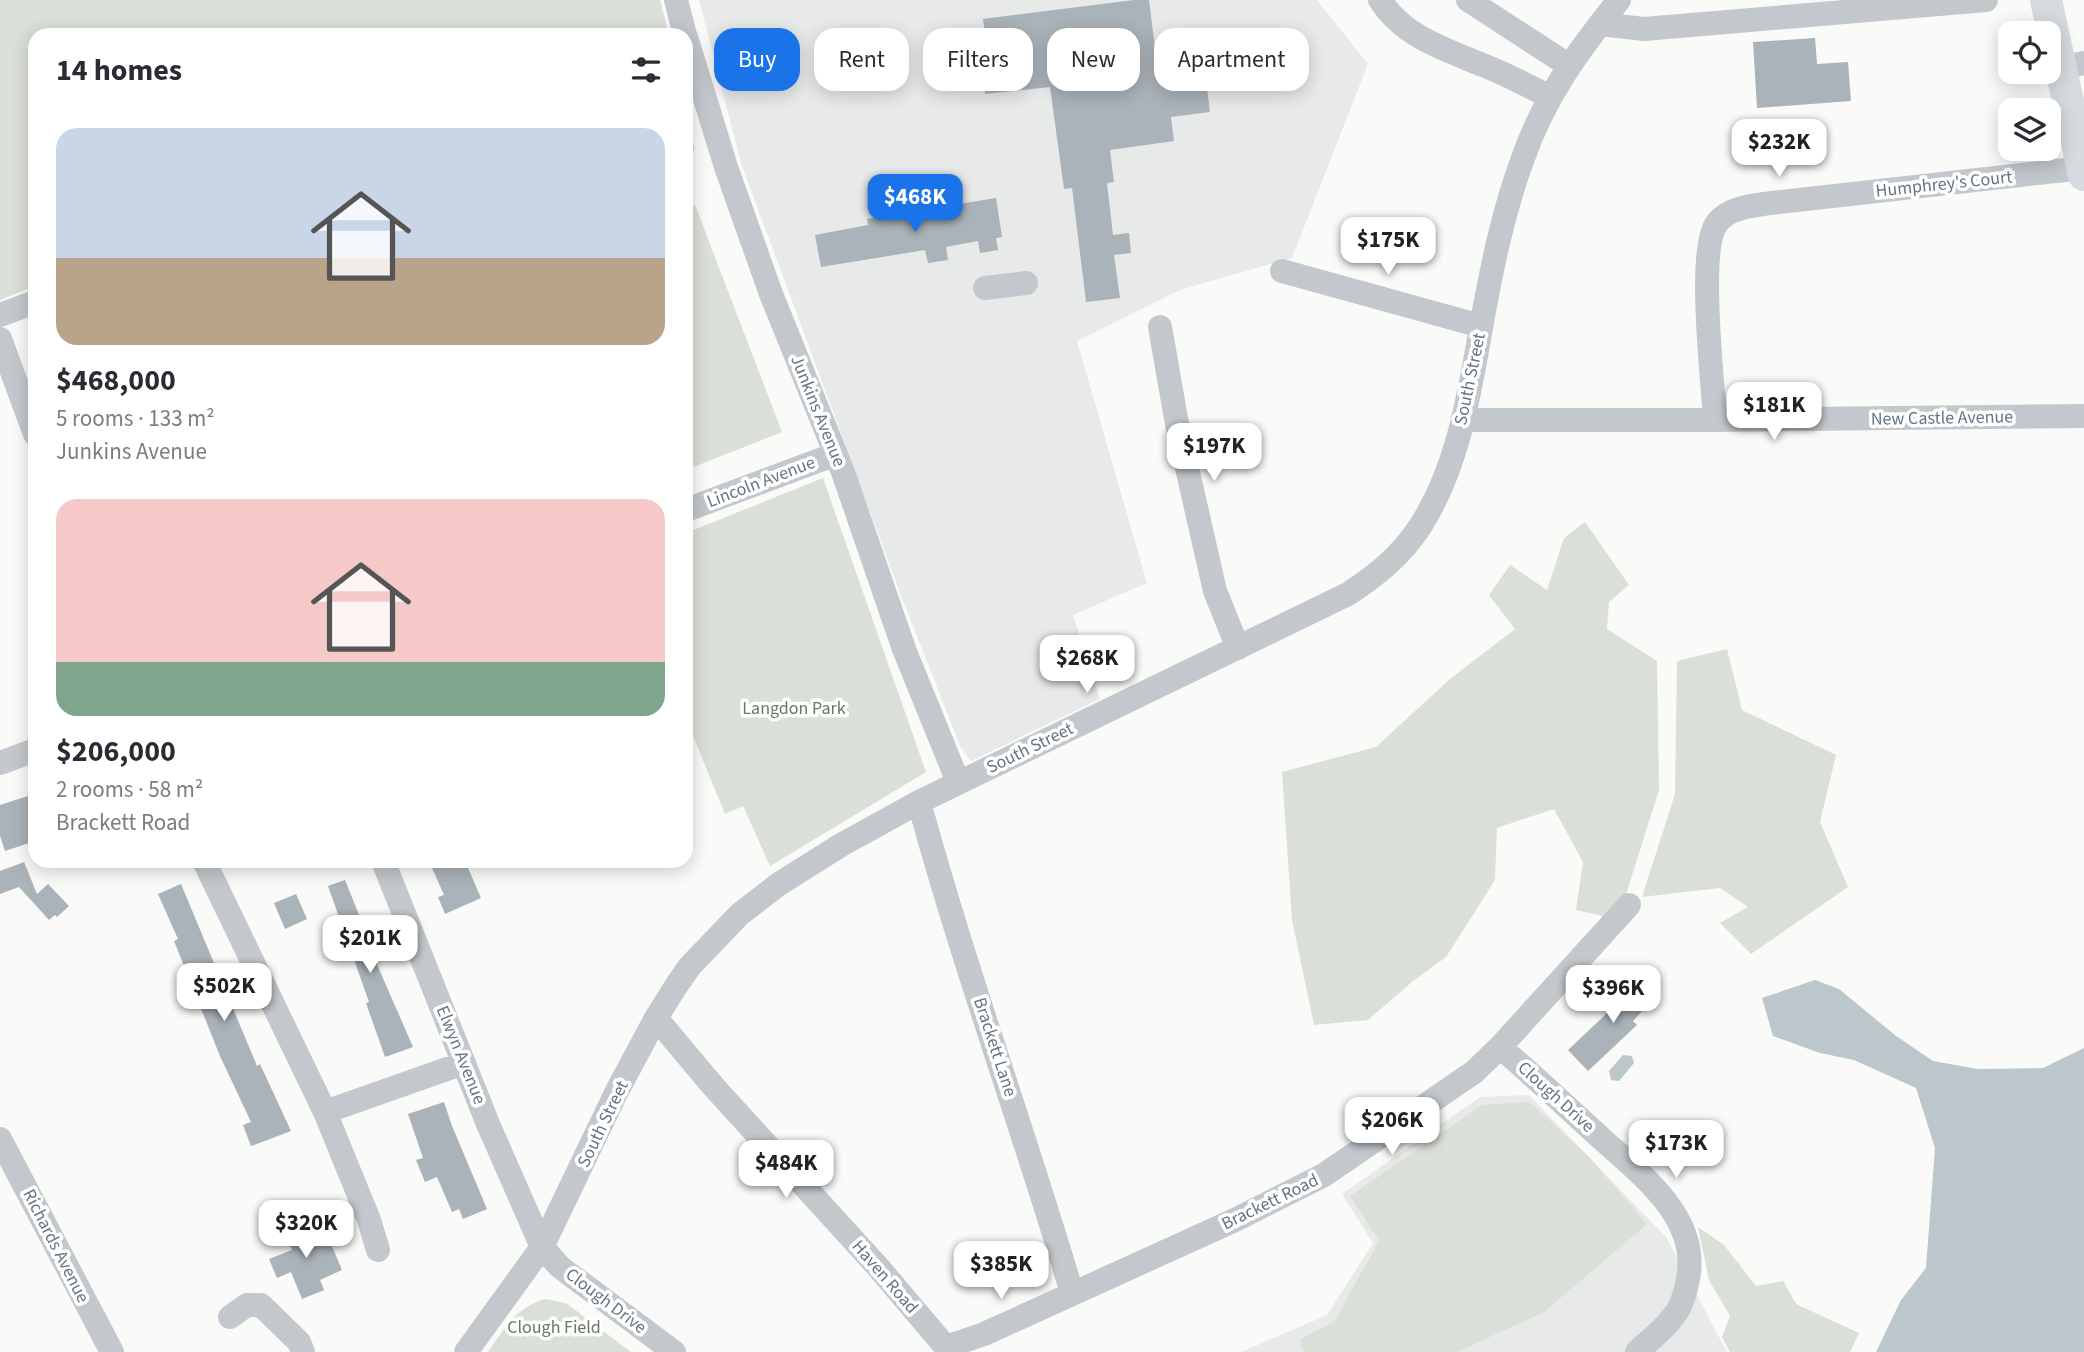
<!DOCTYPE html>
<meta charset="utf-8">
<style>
:root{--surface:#fff;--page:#f7f7f7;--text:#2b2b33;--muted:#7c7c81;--accent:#1a73e8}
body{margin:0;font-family:"Source Sans 3",sans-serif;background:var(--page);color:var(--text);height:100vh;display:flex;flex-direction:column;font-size:26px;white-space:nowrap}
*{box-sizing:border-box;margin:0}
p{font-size:23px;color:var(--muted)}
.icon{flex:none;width:38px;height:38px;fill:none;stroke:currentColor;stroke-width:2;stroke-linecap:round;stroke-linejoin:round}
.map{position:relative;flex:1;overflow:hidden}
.drawer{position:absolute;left:28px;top:28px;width:665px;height:840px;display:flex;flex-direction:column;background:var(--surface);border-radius:21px;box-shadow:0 4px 18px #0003}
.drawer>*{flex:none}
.top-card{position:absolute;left:714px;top:28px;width:665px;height:63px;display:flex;gap:14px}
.fabs{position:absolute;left:1998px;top:21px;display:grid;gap:14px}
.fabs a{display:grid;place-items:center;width:63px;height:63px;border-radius:14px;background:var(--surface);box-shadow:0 4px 18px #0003;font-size:35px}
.price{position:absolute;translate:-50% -60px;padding:0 16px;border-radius:14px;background:#fff;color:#222;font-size:23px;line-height:46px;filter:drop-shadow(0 2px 4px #0008)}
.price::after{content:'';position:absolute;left:50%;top:42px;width:21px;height:16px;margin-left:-10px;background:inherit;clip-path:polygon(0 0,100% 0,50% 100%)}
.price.active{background:var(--accent);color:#fff}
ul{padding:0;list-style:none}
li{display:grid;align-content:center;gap:14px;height:371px;padding:0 28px}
li span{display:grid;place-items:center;height:217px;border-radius:21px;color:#555}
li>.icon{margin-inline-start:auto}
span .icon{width:126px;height:126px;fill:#fffc;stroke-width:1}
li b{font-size:30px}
h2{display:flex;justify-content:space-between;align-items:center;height:84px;padding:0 28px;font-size:30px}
.tag{padding:0 24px;border-radius:21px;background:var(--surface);box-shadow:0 4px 18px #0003;font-size:24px;line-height:63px}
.tag.active{background:var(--accent);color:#fff}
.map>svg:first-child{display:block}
.built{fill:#e8e9e9}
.green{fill:#dadfd7}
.water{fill:#bbc7cb}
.building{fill:#aab3b9}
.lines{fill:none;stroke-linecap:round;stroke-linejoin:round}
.minor{stroke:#c3c8cc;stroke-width:24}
.major{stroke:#d6dbdf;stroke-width:32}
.labels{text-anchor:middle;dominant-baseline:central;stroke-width:7;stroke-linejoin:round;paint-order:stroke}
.street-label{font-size:18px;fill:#657683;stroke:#fff}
.park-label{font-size:18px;fill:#687a64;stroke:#fff}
</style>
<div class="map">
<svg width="2084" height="1352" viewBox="0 0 2084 1352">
<rect width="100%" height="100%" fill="#fafaf8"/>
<path class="built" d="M 699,0 L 1317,0 L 1368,64 L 1292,258 L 1180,290 L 1077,341 L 1147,583 L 1073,615 L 1100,699 L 971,761 L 961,748 L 902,598 L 741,163 Z
M 1529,1095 L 1666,1237 L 1727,1352 L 1241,1352 L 1327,1315 L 1373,1243 L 1342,1194 L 1480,1097 Z"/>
<path class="green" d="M 0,0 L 660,0 L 669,35 L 35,35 L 35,286 L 0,300 Z
M 686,108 L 695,150 L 686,153 Z
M 695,205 L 782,432 L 686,470 L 686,207 Z
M 823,478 L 926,772 L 770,866 L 743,806 L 725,814 L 686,719 L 686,533 Z
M 1585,522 L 1629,585 L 1609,602 L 1607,629 L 1657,661 L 1659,790 L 1624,901 L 1603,916 L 1576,910 L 1583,862 L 1554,809 L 1497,828 L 1495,880 L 1446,957 L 1413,981 L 1368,1020 L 1314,1025 L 1292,920 L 1282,772 L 1376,747 L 1450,679 L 1515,629 L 1489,595 L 1510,565 L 1547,590 L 1564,538 Z
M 1727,649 L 1742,710 L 1836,755 L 1820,822 L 1848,887 L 1751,954 L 1720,923 L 1748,907 L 1720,888 L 1642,897 L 1675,794 L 1677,661 Z
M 1530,1102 L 1591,1159 L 1647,1224 L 1544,1312 L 1457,1352 L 1304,1352 L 1300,1339 L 1334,1322 L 1379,1241 L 1350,1196 L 1482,1105 Z
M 1698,1227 L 1724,1245 L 1756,1286 L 1783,1281 L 1796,1304 L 1859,1333 L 1850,1352 L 1730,1352 L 1722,1337 L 1730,1316 L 1709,1280 Z
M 545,1299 L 566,1303 L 631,1352 L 488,1352 C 504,1329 516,1307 545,1299 Z"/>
<path class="water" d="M 1815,980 L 1839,989 L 1896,1036 L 1933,1061 L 1977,1069 L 2043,1068 L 2084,1048 L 2084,1352 L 1876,1352 L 1901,1300 L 1926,1268 L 1935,1148 L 1916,1088 L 1854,1060 L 1820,1053 L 1773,1036 L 1762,998 Z
M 1623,1055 L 1632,1056 L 1634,1063 L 1619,1081 L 1611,1080 L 1609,1071 Z"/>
<path class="building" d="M 1134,0 L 1149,0 L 1155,48 L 1191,44 L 1195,81 L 1206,80 L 1210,112 L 1171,117 L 1174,141 L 1110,150 L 1114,182 L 1107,183 L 1113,235 L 1129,233 L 1131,253 L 1114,255 L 1120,298 L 1086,302 L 1072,188 L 1064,189 L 1050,87 L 985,94 L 982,66 L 989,65 L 983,19 Z
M 1815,38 L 1817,64 L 1848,62 L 1851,101 L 1757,108 L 1753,42 Z
M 996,198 L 1002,237 L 996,238 L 998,250 L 980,253 L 978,241 L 946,247 L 948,260 L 928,263 L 925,250 L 821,267 L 815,235 L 868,225 L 867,219 Z
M 31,795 L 35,807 L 35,841 L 5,851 L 0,836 L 0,805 Z
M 429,861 L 465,861 L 481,898 L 445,914 L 438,897 L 444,895 Z
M 24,862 L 37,894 L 48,884 L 69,906 L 57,917 L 55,915 L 49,920 L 19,887 L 0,894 L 0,871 Z
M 345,880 L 374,952 L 372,953 L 413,1047 L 385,1057 L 366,1003 L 369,1002 L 328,886 Z
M 181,884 L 257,1066 L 260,1064 L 291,1131 L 251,1146 L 243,1125 L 251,1122 L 220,1056 L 174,941 L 178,939 L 158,894 Z
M 296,894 L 307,919 L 285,929 L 274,903 Z
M 1636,976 L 1657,995 L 1633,1021 L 1637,1025 L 1588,1071 L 1568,1050 L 1623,998 L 1618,994 Z
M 444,1102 L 452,1126 L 487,1209 L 463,1219 L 459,1209 L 452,1212 L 437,1177 L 425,1182 L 416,1160 L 423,1158 L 408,1114 Z
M 308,1221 L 318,1244 L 329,1239 L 342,1270 L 320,1280 L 324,1290 L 302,1299 L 291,1272 L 277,1278 L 269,1259 L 292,1250 L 284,1231 Z"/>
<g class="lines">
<path class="minor" d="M 676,0 L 685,35
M 1380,0 C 1403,36 1442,48 1480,64 C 1504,73 1527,85 1550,97
M 1468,0 L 1568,65
M 1600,24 L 1644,29 L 1986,0
M 686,37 L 726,167 L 771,294 L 843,472 L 904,649 L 958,782
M 2062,68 L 2084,63
M 1282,271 L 1481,326
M 985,288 L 1026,283
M 0,315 L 35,302
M 1160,327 L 1177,424 L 1215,591 L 1238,648
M 0,339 L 35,434
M 1463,420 L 1715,420 L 2084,416
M 1715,420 C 1713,383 1697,248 1717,223 C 1729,207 1753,206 1771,203 L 2083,168
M 686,510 L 836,454
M 0,763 L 35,750
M 919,802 C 964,967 1023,1128 1072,1293
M 204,861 L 325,1112 L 464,1063
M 383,861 L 488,1124 L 542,1247 L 560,1267 L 674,1352
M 656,1018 L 713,1086 L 878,1267 L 950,1352
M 1500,1047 C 1535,1077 1569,1109 1603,1140 C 1643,1176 1700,1219 1688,1279 C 1686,1290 1683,1301 1678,1310 C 1668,1326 1651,1339 1637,1352
M 325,1112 L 369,1220 L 378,1250
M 0,1139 L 112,1352
M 230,1317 L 247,1305 L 261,1305 L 299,1342 L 303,1352
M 946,1347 L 984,1334 L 1235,1220 L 1324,1175 L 1474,1072 L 1500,1047 L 1629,905
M 466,1352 L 542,1247 L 617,1091 L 656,1018 L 676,986 L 690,966 L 740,914 L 779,884 L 841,845 L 919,802 L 1348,594 C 1377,575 1402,555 1421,525 C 1458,467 1469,395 1481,328 C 1491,271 1503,212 1523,158 C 1545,96 1578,51 1619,0"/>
<path class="major" d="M 2046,0 L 2084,175"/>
</g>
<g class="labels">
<g class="street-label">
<text transform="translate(1944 184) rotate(-6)">Humphrey's Court</text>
<text transform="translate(1470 379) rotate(-78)">South Street</text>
<text transform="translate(818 411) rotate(68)">Junkins Avenue</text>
<text transform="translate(1942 418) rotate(-1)">New Castle Avenue</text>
<text transform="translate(761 482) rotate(-21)">Lincoln Avenue</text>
<text transform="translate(1030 748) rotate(-26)">South Street</text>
<text transform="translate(995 1047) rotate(72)">Brackett Lane</text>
<text transform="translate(461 1055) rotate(68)">Elwyn Avenue</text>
<text transform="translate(1556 1097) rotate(42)">Clough Drive</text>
<text transform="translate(603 1124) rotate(-64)">South Street</text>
<text transform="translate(1270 1202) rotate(-26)">Brackett Road</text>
<text transform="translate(56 1246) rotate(63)">Richards Avenue</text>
<text transform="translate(885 1277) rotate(49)">Haven Road</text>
<text transform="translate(606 1301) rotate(37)">Clough Drive</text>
</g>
<g class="park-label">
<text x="794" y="708">Langdon Park</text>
<text x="554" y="1327">Clough Field</text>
</g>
</g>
</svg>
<div class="fabs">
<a><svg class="icon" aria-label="locate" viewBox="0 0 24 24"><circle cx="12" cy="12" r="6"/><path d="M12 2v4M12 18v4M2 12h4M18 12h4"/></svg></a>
<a><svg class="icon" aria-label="layers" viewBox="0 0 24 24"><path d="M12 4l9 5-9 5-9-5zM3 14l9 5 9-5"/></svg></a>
</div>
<b class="price" style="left:1779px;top:179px">$232K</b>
<b class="price active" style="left:915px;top:234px">$468K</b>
<b class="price" style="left:1388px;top:277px">$175K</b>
<b class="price" style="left:1774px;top:442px">$181K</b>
<b class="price" style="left:1214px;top:483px">$197K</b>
<b class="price" style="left:1087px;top:695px">$268K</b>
<b class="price" style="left:370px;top:975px">$201K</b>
<b class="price" style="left:224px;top:1023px">$502K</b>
<b class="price" style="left:1613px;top:1025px">$396K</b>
<b class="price" style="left:1392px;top:1157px">$206K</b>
<b class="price" style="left:1676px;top:1180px">$173K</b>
<b class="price" style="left:786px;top:1200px">$484K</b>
<b class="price" style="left:306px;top:1260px">$320K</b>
<b class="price" style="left:1001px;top:1301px">$385K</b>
<div class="top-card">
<a class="tag active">Buy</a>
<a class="tag">Rent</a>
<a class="tag">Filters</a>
<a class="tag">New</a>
<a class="tag">Apartment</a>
</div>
<section class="drawer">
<h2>14 homes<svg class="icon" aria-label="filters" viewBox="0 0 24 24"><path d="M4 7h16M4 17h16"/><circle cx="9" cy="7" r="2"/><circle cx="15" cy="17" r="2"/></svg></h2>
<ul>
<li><span style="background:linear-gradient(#c9d6e8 60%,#b9a48a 0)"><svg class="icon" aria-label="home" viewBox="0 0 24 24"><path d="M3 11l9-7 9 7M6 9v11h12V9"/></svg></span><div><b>$468,000</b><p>5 rooms · 133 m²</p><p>Junkins Avenue</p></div></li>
<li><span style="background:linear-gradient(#f6c9c9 75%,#7fa58c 0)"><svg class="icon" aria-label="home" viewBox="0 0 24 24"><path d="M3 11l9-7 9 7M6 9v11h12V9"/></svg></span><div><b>$206,000</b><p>2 rooms · 58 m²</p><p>Brackett Road</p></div></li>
</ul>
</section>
</div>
